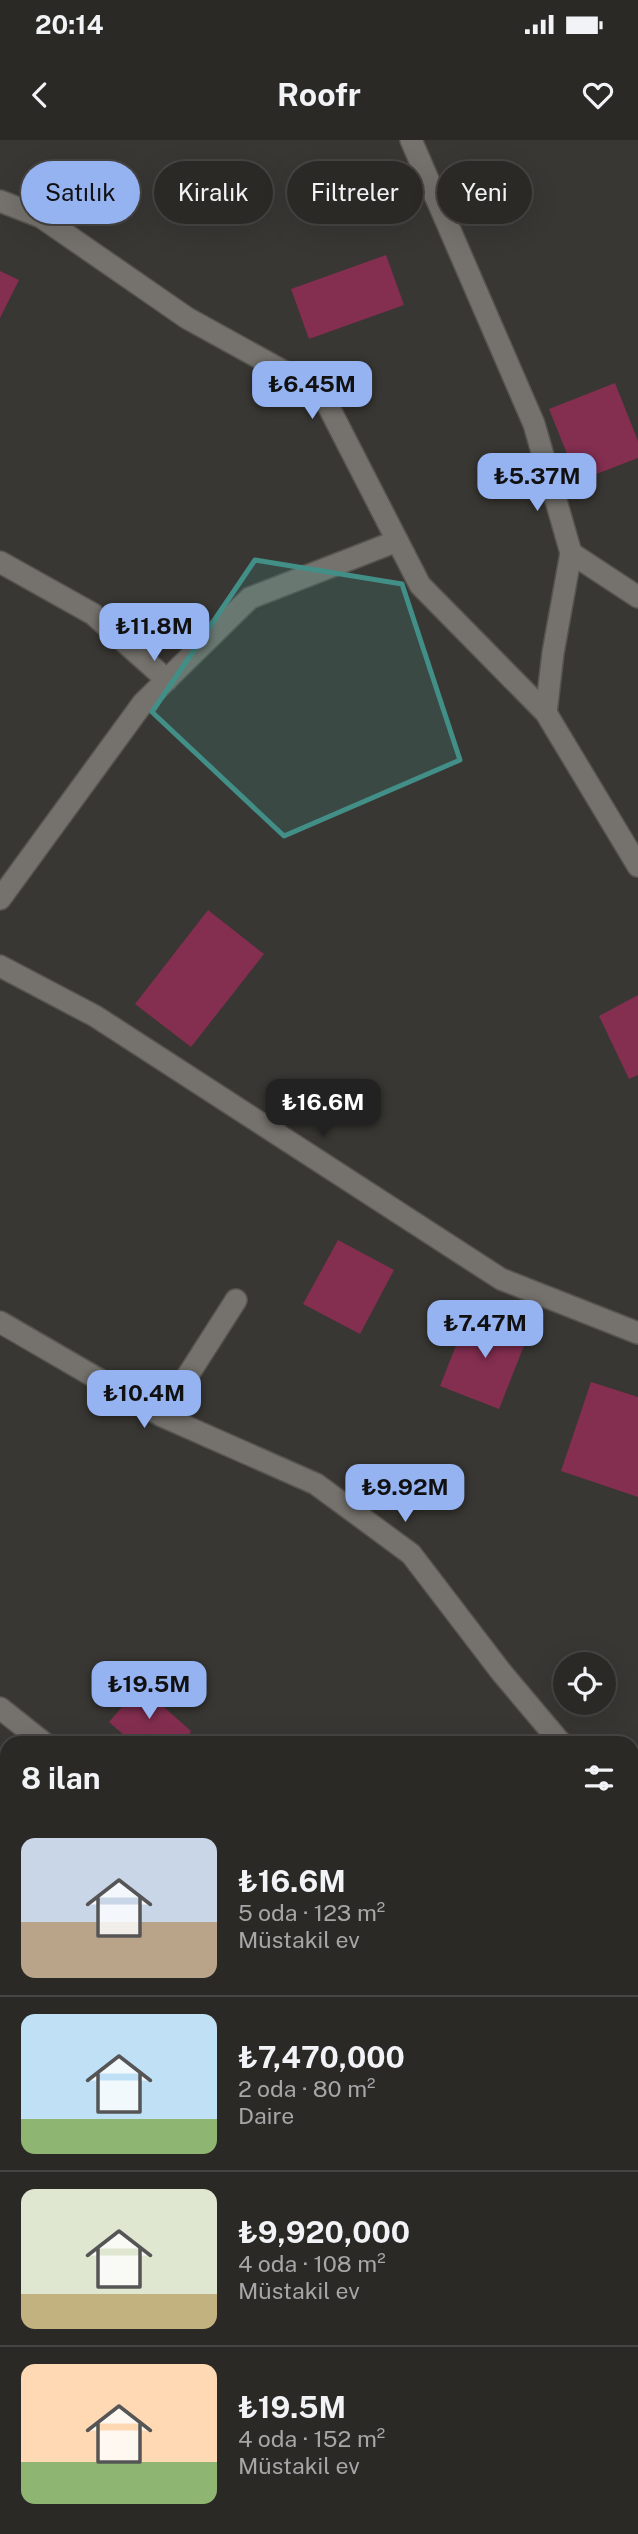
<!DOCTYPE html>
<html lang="tr">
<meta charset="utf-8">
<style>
:root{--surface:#2b2926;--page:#373532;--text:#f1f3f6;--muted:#a6a6a7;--line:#474543;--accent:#95b2f1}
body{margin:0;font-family:"Public Sans",sans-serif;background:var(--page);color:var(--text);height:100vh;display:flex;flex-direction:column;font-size:26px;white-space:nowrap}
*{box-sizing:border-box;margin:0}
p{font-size:23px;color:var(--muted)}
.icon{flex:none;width:38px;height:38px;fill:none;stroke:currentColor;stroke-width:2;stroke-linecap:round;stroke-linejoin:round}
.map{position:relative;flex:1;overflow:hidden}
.side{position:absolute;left:0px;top:1596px;width:639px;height:798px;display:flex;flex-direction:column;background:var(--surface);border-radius:21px 21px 0 0;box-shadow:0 7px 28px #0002,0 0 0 2px var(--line)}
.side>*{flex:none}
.banner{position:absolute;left:21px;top:21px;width:597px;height:63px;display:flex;gap:14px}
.buttons{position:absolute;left:553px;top:1512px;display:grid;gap:14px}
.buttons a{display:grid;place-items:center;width:63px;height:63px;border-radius:50%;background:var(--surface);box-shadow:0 7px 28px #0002,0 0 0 2px var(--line);font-size:35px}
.price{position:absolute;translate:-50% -60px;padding:0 16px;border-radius:14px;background:var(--accent);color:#111;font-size:23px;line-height:46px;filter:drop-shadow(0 2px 4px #0008)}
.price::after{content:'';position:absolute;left:50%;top:42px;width:21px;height:16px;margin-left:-10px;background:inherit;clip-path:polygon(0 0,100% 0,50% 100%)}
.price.current{background:#222;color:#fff}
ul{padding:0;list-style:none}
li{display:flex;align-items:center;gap:21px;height:175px;padding:0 21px}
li+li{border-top:2px solid var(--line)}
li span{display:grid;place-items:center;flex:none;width:196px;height:140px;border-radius:14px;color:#555}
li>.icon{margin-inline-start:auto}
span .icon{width:84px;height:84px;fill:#fffc;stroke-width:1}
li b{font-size:30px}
h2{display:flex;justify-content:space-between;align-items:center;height:84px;padding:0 21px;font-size:30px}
.pill{padding:0 24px;border-radius:32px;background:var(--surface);box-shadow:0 7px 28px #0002,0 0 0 2px var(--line);font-size:24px;line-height:63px}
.pill.current{background:var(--accent);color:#111}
.status{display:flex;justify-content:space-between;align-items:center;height:49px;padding:0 35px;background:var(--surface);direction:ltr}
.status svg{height:19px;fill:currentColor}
header{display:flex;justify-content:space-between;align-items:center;height:91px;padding:0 21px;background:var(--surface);font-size:32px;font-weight:700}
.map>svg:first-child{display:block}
.building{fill:#842e50}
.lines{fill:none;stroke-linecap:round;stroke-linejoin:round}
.minor-casing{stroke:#55544f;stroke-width:24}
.minor{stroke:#75726d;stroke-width:21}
.marked{fill:#428f88;fill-opacity:0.2;stroke:#428f88;stroke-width:5;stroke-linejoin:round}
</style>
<div class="status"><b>20:14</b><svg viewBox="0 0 49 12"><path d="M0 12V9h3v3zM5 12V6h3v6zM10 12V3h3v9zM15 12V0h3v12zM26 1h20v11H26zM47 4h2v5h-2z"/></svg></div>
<header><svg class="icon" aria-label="back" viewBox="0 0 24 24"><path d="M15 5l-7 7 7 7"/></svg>Roofr<svg class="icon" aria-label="heart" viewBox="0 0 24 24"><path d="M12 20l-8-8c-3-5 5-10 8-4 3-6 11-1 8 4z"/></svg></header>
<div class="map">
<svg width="638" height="2394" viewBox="0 0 638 2394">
<rect width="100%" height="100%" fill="#393733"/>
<path class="building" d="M 386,115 L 404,165 L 309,199 L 291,149 Z
M 0,131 L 19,140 L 0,178 Z
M 615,243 L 638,301 L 638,318 L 578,341 L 549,269 Z
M 208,770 L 264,814 L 191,907 L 135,864 Z
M 638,855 L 638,935 L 629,939 L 599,876 Z
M 338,1100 L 394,1130 L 360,1194 L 303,1164 Z
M 470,1170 L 529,1193 L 499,1269 L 440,1246 Z
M 591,1242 L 638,1257 L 638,1357 L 561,1331 Z
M 140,1546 L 191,1591 L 186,1603 L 133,1603 L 109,1582 Z"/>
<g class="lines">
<defs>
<path id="minor" d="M 411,0 L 534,284 L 571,413 L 553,513 L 546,573 L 638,726
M 0,61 L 41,77 L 187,178 L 321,252 L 420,445 L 546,573
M 571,413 L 638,457
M 0,422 L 93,474 L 167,540
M 0,759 L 143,563 L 250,458 L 397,401
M 0,826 L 95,876 L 501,1139 L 638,1193
M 0,1182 L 162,1276 L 236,1160
M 162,1276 L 316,1344 L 411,1414 L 502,1533 L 561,1603
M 0,1568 L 44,1603
M 632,1664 L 638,1661
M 632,1697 L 638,1708
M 0,1948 L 7,1951
M 632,2054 L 638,2056
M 0,2326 L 7,2330
M 632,2360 L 638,2349
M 167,2387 L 191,2394
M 620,2387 L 621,2394"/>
</defs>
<use href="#minor" class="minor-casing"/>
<use href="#minor" class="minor"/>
</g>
<path class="marked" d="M 255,420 L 402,444 L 460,620 L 284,696 L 152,572 Z"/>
</svg>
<div class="buttons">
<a><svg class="icon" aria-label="locate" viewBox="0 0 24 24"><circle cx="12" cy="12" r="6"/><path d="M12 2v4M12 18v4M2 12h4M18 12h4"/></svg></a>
</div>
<b class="price" style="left:312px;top:281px">₺6.45M</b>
<b class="price" style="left:537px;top:373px">₺5.37M</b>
<b class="price" style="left:154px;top:523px">₺11.8M</b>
<b class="price current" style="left:323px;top:999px">₺16.6M</b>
<b class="price" style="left:485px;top:1220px">₺7.47M</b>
<b class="price" style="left:144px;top:1290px">₺10.4M</b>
<b class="price" style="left:405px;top:1384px">₺9.92M</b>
<b class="price" style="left:149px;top:1581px">₺19.5M</b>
<div class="banner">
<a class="pill current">Satılık</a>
<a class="pill">Kiralık</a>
<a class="pill">Filtreler</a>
<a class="pill">Yeni</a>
</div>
<section class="side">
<h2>8 ilan<svg class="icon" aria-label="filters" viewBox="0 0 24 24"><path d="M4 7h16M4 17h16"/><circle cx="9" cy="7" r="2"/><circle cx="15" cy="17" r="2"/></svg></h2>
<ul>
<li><span style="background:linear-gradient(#c9d6e8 60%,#b9a48a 0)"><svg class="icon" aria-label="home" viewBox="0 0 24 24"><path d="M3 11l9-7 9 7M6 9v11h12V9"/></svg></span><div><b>₺16.6M</b><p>5 oda · 123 m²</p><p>Müstakil ev</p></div></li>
<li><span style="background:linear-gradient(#bfe0f5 75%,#8fb573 0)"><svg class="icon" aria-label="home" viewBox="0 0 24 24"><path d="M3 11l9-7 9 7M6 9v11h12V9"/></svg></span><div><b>₺7,470,000</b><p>2 oda · 80 m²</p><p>Daire</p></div></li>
<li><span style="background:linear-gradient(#dfe7d0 75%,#c2b280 0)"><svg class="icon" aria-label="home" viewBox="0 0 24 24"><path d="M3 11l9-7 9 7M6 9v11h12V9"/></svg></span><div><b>₺9,920,000</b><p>4 oda · 108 m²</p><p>Müstakil ev</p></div></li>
<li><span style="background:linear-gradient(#ffd9b3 70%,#8fb573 0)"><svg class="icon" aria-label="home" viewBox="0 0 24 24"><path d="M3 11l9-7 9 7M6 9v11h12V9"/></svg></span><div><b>₺19.5M</b><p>4 oda · 152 m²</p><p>Müstakil ev</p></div></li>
</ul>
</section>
</div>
